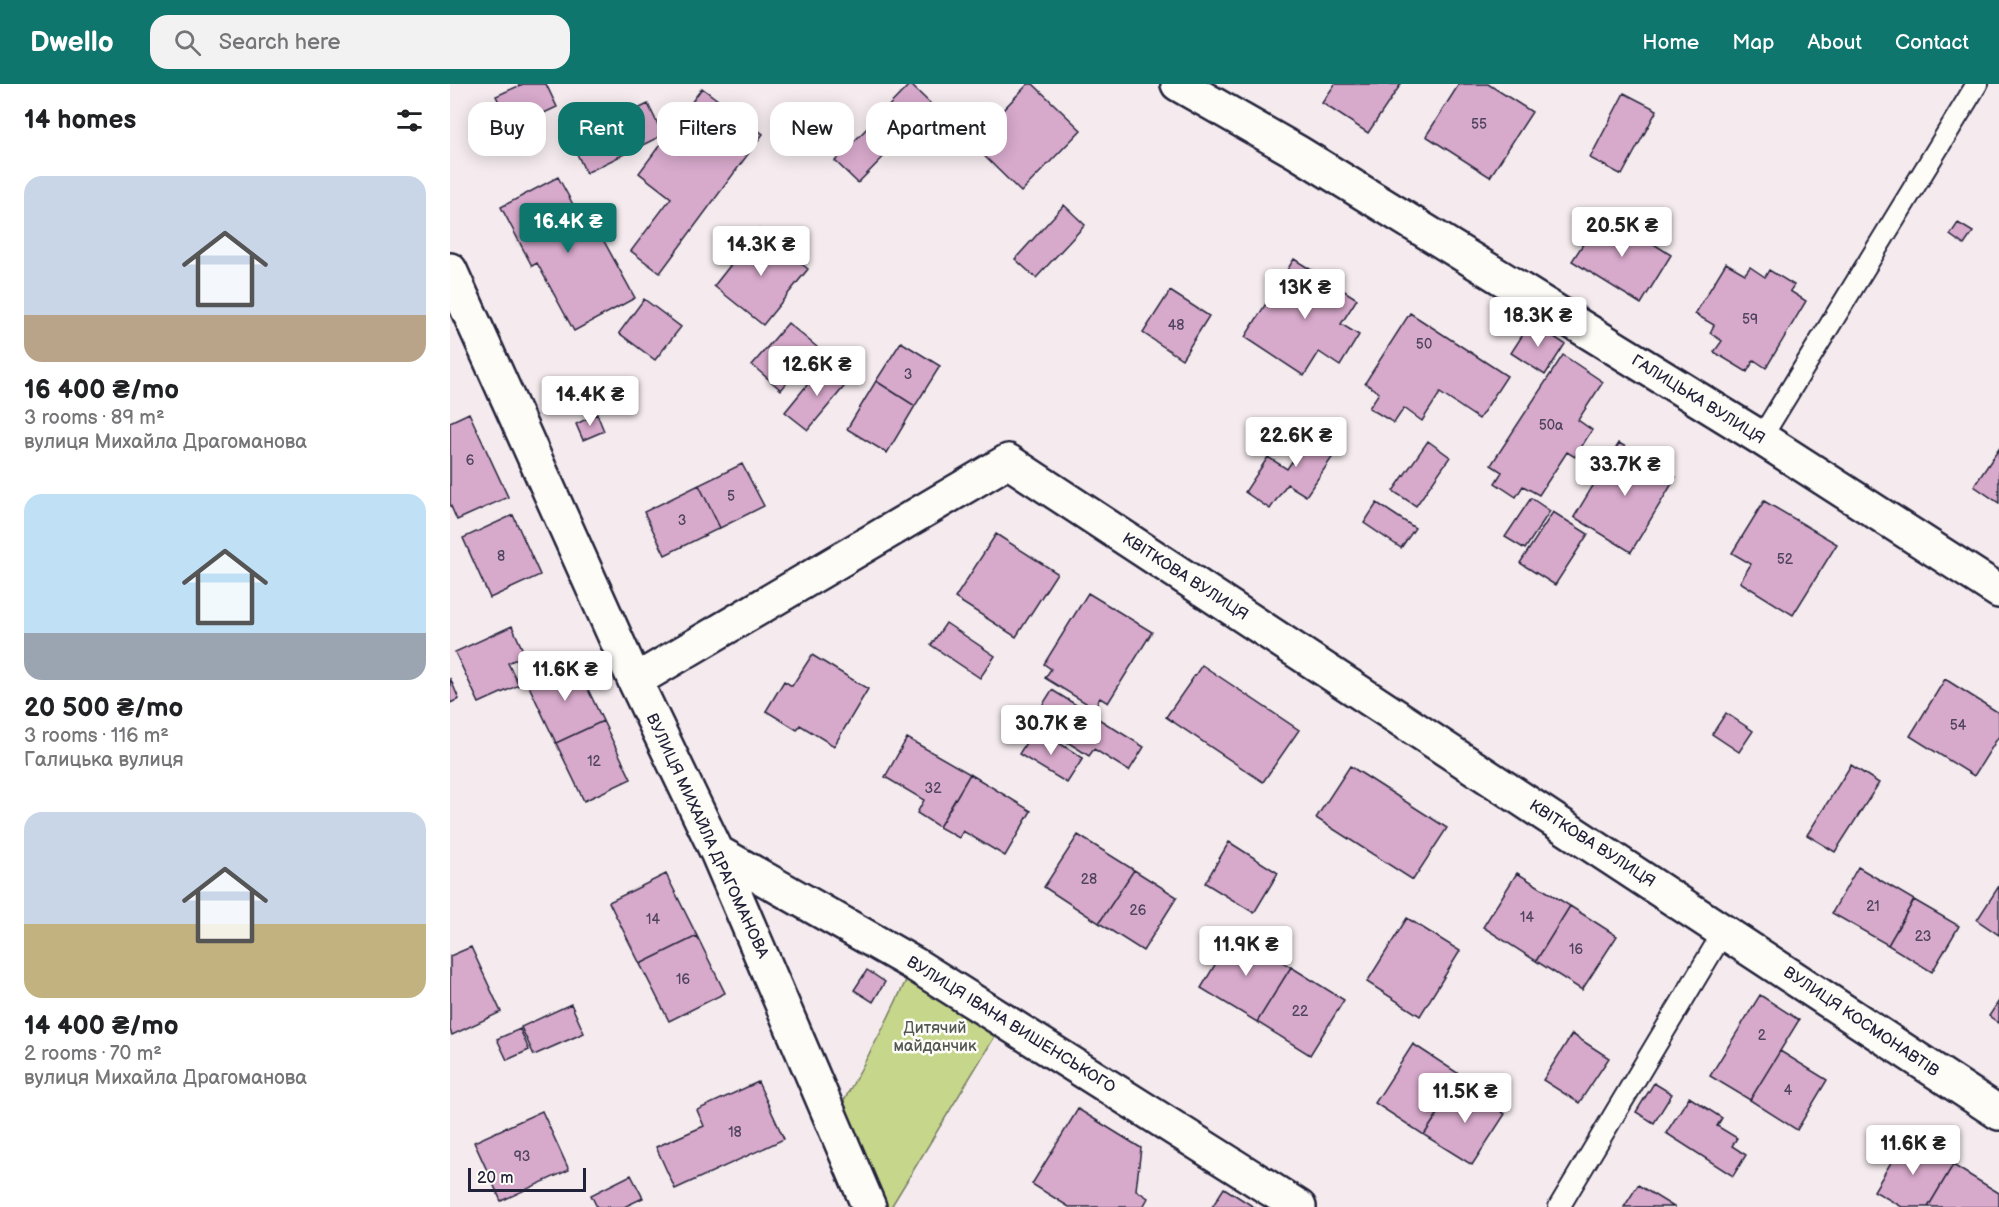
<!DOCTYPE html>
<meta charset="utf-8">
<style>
:root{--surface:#fff;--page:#f2f2f2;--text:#202124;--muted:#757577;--accent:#0f766e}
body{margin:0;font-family:"Balsamiq Sans",sans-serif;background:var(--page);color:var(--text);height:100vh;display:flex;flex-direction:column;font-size:22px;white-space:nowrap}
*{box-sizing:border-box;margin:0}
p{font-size:20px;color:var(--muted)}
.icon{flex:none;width:33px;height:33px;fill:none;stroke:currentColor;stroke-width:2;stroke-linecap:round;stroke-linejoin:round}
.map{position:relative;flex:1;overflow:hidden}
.drawer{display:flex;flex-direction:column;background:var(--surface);width:450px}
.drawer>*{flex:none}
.guide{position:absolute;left:18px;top:18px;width:570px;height:54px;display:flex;gap:12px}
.scale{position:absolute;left:18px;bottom:15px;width:118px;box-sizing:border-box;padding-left:6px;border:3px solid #22223b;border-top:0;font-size:16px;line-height:21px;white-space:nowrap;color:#22223b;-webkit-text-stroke:4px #fdfcf7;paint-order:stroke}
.price{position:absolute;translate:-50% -51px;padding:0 14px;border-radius:6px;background:#fff;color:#222;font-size:20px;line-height:39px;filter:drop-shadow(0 2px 3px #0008)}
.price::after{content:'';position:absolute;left:50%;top:36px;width:18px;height:14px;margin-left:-9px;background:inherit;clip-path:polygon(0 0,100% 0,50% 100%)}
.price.on{background:var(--accent);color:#fff}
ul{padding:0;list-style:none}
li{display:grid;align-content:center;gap:12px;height:318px;padding:0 24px}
li span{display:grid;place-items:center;height:186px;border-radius:18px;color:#555}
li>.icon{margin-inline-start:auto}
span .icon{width:108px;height:108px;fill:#fffc;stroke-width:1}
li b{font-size:26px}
h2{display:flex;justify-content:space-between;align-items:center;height:72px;padding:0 24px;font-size:26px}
.tag{padding:0 21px;border-radius:18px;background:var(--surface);box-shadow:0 3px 15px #0003;font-size:21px;line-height:54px}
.tag.on{background:var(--accent);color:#fff}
header{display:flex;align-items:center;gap:36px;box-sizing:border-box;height:84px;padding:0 30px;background:var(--accent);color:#fff}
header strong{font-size:28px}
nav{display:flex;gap:33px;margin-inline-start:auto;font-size:21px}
.search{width:420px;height:54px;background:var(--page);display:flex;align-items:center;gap:15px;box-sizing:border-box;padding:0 21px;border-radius:18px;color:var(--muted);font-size:22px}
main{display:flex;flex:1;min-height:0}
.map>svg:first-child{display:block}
.green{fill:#c6d68b;stroke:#747c63;stroke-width:1.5}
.building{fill:#d7a9cb;stroke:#22223b;stroke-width:1.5}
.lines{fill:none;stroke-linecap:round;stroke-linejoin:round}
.service-casing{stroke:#22223b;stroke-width:24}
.minor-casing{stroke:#22223b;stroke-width:38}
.service{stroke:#fdfcf7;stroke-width:20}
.minor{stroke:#fdfcf7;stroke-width:33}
.labels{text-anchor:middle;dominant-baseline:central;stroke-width:5;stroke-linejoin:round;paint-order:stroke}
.number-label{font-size:14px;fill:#4f445f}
.street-label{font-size:16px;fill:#22223b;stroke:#fdfcf7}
.park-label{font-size:16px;fill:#535853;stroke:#fdfcf7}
</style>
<header>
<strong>Dwello</strong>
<div class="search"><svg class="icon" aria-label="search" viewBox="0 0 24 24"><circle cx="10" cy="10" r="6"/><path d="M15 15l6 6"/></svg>Search here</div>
<nav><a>Home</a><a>Map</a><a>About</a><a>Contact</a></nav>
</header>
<main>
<section class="drawer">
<h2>14 homes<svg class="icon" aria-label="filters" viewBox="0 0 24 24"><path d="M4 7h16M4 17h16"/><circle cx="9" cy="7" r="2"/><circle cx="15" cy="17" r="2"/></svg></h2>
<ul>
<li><span style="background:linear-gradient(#c9d6e8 75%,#b9a48a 0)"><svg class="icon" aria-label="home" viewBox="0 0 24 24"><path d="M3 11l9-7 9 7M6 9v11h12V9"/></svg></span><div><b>16 400 ₴/mo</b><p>3 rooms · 89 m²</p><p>вулиця Михайла Драгоманова</p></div></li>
<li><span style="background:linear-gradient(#bfe0f5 75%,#9aa5b1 0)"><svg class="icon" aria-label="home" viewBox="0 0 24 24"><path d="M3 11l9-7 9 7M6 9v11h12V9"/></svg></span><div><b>20 500 ₴/mo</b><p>3 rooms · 116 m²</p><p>Галицька вулиця</p></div></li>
<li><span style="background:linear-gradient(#c9d6e8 60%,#c2b280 0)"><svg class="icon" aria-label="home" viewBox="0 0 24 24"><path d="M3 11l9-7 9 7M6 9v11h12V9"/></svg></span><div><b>14 400 ₴/mo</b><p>2 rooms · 70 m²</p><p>вулиця Михайла Драгоманова</p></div></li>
</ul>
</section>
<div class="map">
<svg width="1549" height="1123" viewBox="0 0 1549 1123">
<rect width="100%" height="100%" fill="#f5ebee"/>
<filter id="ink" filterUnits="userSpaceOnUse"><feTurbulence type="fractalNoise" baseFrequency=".0167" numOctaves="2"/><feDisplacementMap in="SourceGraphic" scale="12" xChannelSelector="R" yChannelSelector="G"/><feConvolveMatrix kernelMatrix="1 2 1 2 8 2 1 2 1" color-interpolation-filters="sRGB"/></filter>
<g filter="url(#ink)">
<path class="green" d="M 464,880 L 550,944 L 441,1123 L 419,1123 L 383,1037 L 433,944 Z"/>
<path class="building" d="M 73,0 L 96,0 L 107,23 L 62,44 L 46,12 Z
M 460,0 L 483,22 L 408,99 L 385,77 Z
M 578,0 L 583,0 L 631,46 L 571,108 L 521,59 Z
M 885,0 L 951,0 L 918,49 L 872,19 Z
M 1009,0 L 1038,0 L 1082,28 L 1040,93 L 976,52 Z
M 252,4 L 313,50 L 210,189 L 181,167 L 221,114 L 189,89 Z
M 1174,9 L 1207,26 L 1172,91 L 1140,74 Z
M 198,20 L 213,51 L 136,89 L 121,57 Z
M 108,93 L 142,155 L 150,150 L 185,214 L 124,247 L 87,179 L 82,182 L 51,123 Z
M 614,121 L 635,141 L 586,194 L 565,175 Z
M 1154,128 L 1221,171 L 1191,220 L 1122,177 Z
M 1508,139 L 1523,148 L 1514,161 L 1500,151 Z
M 309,145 L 358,185 L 313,241 L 264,202 Z
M 844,175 L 907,215 L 891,240 L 909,251 L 890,282 L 869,268 L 854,292 L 795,253 Z
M 1276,179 L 1295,190 L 1300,183 L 1315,193 L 1319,186 L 1344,201 L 1340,207 L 1356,217 L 1316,284 L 1304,276 L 1297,288 L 1264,268 L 1272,257 L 1260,249 L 1264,241 L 1245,230 Z
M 720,207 L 759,232 L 732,275 L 693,249 Z
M 194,215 L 231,243 L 205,276 L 169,249 Z
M 960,229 L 1057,292 L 1029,335 L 990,309 L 972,337 L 954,324 L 944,339 L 919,324 L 929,309 L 915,299 Z
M 1081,238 L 1115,260 L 1095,291 L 1061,269 Z
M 338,239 L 367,263 L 331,306 L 302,281 Z
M 451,258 L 490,282 L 465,322 L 426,297 Z
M 1113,271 L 1153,298 L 1128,336 L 1142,346 L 1125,373 L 1117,368 L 1089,411 L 1073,402 L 1066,413 L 1045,399 L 1052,388 L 1041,381 Z
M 375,279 L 398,298 L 358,346 L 335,328 Z
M 426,297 L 465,322 L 437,369 L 397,345 Z
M 19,329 L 58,413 L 7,436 L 0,420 L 0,338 Z
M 147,330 L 154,347 L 133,356 L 126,340 Z
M 868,338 L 894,356 L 856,412 L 837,400 L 820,425 L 795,408 L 818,373 L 837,385 Z
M 978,357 L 1000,373 L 966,422 L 943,407 Z
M 1169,359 L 1226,393 L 1181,468 L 1124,433 Z
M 1549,365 L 1549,419 L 1524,402 Z
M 292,380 L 314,422 L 270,444 L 249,401 Z
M 249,401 L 270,444 L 215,471 L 194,428 Z
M 1081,414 L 1100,427 L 1075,465 L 1055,453 Z
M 1314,417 L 1387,460 L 1343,531 L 1290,498 L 1301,480 L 1282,469 Z
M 927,419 L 965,444 L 951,464 L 914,439 Z
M 1103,428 L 1138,450 L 1105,501 L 1070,479 Z
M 63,431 L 90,491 L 40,514 L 13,454 Z
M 546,450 L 607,489 L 566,553 L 505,514 Z
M 638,509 L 702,548 L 658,619 L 650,614 L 644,624 L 595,594 L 601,585 L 594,580 Z
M 496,539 L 545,572 L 530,594 L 481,561 Z
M 62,542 L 75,571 L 58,579 L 69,601 L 29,619 L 5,568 Z
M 362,571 L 418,605 L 384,662 L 350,641 L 347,646 L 316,627 L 334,597 L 342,602 Z
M 124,576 L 153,637 L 106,659 L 77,598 Z
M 752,581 L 849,646 L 813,698 L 716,633 Z
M 0,594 L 9,615 L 0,619 Z
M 1495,595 L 1549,629 L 1549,652 L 1524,692 L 1460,652 Z
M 602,606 L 694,663 L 679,687 L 644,665 L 639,672 L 583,636 Z
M 1276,629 L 1303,647 L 1289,668 L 1262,650 Z
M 153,637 L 181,695 L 134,717 L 106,659 Z
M 585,644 L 633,674 L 617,699 L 569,670 Z
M 457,654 L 520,690 L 489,743 L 467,729 L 474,716 L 435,693 Z
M 1401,681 L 1429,699 L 1385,768 L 1357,751 Z
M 900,682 L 997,744 L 963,796 L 866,734 Z
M 520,690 L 581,727 L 555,772 L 513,747 L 509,754 L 489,743 Z
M 628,751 L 684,786 L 649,839 L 594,803 Z
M 779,758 L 828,789 L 804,829 L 755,799 Z
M 1408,783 L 1464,816 L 1438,861 L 1382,829 Z
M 684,786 L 727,813 L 693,867 L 649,839 Z
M 1067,789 L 1120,822 L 1086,877 L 1033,843 Z
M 216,790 L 247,852 L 190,880 L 159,818 Z
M 1549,802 L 1549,851 L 1527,836 Z
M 1464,816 L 1509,842 L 1482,888 L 1438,861 Z
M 1120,822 L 1167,852 L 1132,906 L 1086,877 Z
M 957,834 L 1010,867 L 970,932 L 917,898 Z
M 784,849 L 841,883 L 807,938 L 751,904 Z
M 247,852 L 275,909 L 219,937 L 190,880 Z
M 21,863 L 51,928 L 2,951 L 0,946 L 0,872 Z
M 841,883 L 894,916 L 860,971 L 807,938 Z
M 417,886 L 435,898 L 423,918 L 404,906 Z
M 1310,911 L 1349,936 L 1300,1016 L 1260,992 Z
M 1549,917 L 1549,939 L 1539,932 Z
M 121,920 L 134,949 L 84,971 L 71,943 Z
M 70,945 L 79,966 L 57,976 L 47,955 Z
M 1122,950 L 1159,974 L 1129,1019 L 1093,996 Z
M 963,960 L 1012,992 L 974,1051 L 925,1019 Z
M 1330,967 L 1377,996 L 1347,1046 L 1300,1016 Z
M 308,998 L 334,1055 L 225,1105 L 206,1063 L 254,1042 L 247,1026 Z
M 1008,999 L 1055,1030 L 1022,1081 L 974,1051 Z
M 1204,999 L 1222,1010 L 1204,1039 L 1186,1028 Z
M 1239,1013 L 1272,1034 L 1267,1042 L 1287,1054 L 1282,1062 L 1296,1071 L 1283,1092 L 1216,1049 Z
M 628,1025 L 691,1064 L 686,1106 L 698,1114 L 693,1123 L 619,1123 L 582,1100 Z
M 92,1027 L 119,1086 L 51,1117 L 24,1058 Z
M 1456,1053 L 1503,1081 L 1478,1123 L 1452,1123 L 1424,1107 Z
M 1503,1081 L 1549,1109 L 1549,1123 L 1478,1123 Z
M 181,1091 L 193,1114 L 174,1123 L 147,1123 L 141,1111 Z
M 1188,1101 L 1224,1123 L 1174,1123 Z
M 774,1104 L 804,1123 L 762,1123 Z"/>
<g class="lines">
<defs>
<path id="service" d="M 1311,354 L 1527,0
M 1109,1123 L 1274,847"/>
<path id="minor" d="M 728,0 L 847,68 L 1311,354 L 1549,507
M 0,186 L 185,597 L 267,768 L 419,1123
M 185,597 L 558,377 L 1549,1029
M 267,768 L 464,880 L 849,1123"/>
</defs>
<use href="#service" class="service-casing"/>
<use href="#minor" class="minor-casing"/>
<use href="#service" class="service"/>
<use href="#minor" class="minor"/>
</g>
</g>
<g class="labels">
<g class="number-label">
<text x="1029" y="40">55</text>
<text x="1300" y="235">59</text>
<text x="726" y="241">48</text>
<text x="974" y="260">50</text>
<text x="458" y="290">3</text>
<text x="1101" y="341">50а</text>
<text x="20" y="376">6</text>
<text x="281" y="412">5</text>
<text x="232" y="436">3</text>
<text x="51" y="472">8</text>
<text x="1335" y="475">52</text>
<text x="1508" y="641">54</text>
<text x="144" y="677">12</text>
<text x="483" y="704">32</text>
<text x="639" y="795">28</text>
<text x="1423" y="822">21</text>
<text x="688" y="826">26</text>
<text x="1077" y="833">14</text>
<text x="203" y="835">14</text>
<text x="1473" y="852">23</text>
<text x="1126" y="865">16</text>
<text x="233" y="895">16</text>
<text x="850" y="927">22</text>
<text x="1312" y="951">2</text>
<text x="1338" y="1006">4</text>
<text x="285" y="1048">18</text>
<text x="72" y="1072">93</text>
</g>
<g class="street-label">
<text transform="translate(1248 316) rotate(32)">ГАЛИЦЬКА ВУЛИЦЯ</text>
<text transform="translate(735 493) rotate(33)">КВІТКОВА ВУЛИЦЯ</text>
<text transform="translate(257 752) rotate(65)">ВУЛИЦЯ МИХАЙЛА ДРАГОМАНОВА</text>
<text transform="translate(1142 760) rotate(33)">КВІТКОВА ВУЛИЦЯ</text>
<text transform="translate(1411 938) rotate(34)">ВУЛИЦЯ КОСМОНАВТІВ</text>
<text transform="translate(561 941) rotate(32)">ВУЛИЦЯ ІВАНА ВИШЕНСЬКОГО</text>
</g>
<g class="park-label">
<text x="485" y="944">Дитячий<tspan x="485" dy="18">майданчик</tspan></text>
</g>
</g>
</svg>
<div class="scale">20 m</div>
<b class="price on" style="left:118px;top:170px">16.4K ₴</b>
<b class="price" style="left:1172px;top:174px">20.5K ₴</b>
<b class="price" style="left:311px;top:193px">14.3K ₴</b>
<b class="price" style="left:855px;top:236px">13K ₴</b>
<b class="price" style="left:1088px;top:264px">18.3K ₴</b>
<b class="price" style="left:367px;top:313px">12.6K ₴</b>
<b class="price" style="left:140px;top:343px">14.4K ₴</b>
<b class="price" style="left:846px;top:384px">22.6K ₴</b>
<b class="price" style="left:1175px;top:413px">33.7K ₴</b>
<b class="price" style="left:115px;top:618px">11.6K ₴</b>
<b class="price" style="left:601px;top:672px">30.7K ₴</b>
<b class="price" style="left:796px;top:893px">11.9K ₴</b>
<b class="price" style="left:1015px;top:1040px">11.5K ₴</b>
<b class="price" style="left:1463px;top:1092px">11.6K ₴</b>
<div class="guide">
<a class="tag">Buy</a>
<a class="tag on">Rent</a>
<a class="tag">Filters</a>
<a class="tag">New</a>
<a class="tag">Apartment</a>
</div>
</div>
</main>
